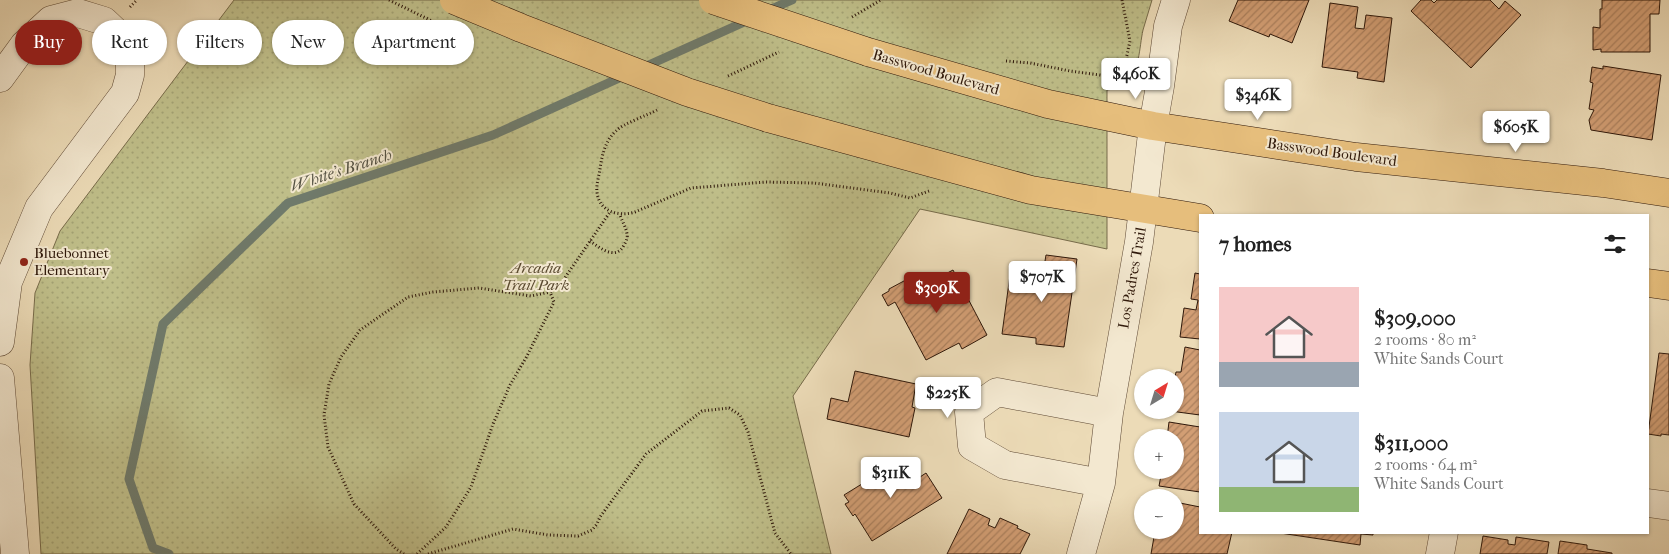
<!DOCTYPE html>
<meta charset="utf-8">
<style>
:root{--surface:#fff;--page:#f2f2f2;--text:#222;--muted:#767676;--accent:#8f2418}
body{margin:0;font-family:"IM FELL French Canon",serif;background:var(--page);color:var(--text);height:100vh;display:flex;flex-direction:column;font-size:19px;white-space:nowrap}
*{box-sizing:border-box;margin:0}
p{font-size:16px;color:var(--muted)}
.icon{flex:none;width:28px;height:28px;fill:none;stroke:currentColor;stroke-width:2;stroke-linecap:round;stroke-linejoin:round}
.map{position:relative;flex:1;overflow:hidden}
.sheet{position:absolute;left:1199px;top:214px;width:450px;height:320px;display:flex;flex-direction:column;background:var(--surface);border-radius:0px;box-shadow:0 1px 4px #0004}
.sheet>*{flex:none}
.banner{position:absolute;left:15px;top:20px;width:475px;height:45px;display:flex;gap:10px}
.needle{width:32px;rotate:38deg}
.buttons{position:absolute;left:1134px;top:369px;display:grid;gap:10px}
.buttons a{display:grid;place-items:center;width:50px;height:50px;border-radius:50%;background:var(--surface);box-shadow:0 1px 4px #0004;font-size:25px}
.price{position:absolute;translate:-50% -42px;padding:0 11px;border-radius:5px;background:#fff;color:#222;font-size:16px;line-height:32px;filter:drop-shadow(0 1px 2px #0008)}
.price::after{content:'';position:absolute;left:50%;top:30px;width:15px;height:11px;margin-left:-8px;background:inherit;clip-path:polygon(0 0,100% 0,50% 100%)}
.price.current{background:var(--accent);color:#fff}
ul{padding:0;list-style:none}
li{display:flex;align-items:center;gap:15px;height:125px;padding:0 20px}
li span{display:grid;place-items:center;flex:none;width:140px;height:100px;border-radius:0px;color:#555}
li>.icon{margin-inline-start:auto}
span .icon{width:60px;height:60px;fill:#fffc;stroke-width:1}
li b{font-size:21px}
h2{display:flex;justify-content:space-between;align-items:center;height:60px;padding:0 20px;font-size:21px}
.tag{padding:0 18px;border-radius:22px;background:var(--surface);box-shadow:0 1px 4px #0004;font-size:18px;line-height:45px}
.tag.current{background:var(--accent);color:#fff}
.map>svg:first-child{display:block}
.park{fill:url(#park-dots);stroke:#776b4a}
.lines{fill:none;stroke-linecap:round;stroke-linejoin:round}
.stream{stroke:#6f7a6b;stroke-width:9}
.building{fill:url(#building-hatch);stroke:#2f180a}
.minor-casing{stroke:#5e4935;stroke-width:29}
.major-casing{stroke:#2f180a;stroke-width:29}
.path{stroke:#2f180a;stroke-width:3;stroke-dasharray:1 2.5;stroke-linecap:butt}
.minor{stroke:#f3e8d0;stroke-width:28}
.major{stroke:#e6be7c;stroke-width:28}
.major-bridge-casing{stroke:#2f180a;stroke-width:29;stroke-linecap:butt}
.path-bridge{stroke:#2f180a;stroke-width:3;stroke-dasharray:1 2.5;stroke-linecap:butt}
.major-bridge{stroke:#e6be7c;stroke-width:28}
.poi-dot{fill:#8f2418;stroke:#f3e8d0;stroke-width:2}
.labels{text-anchor:middle;dominant-baseline:central;stroke-width:4;stroke-linejoin:round;paint-order:stroke}
.street-label{font-size:15px;fill:#2f180a;stroke:#f3e8d0}
.poi-label{font-size:15px;fill:#2f180a;stroke:#f3e8d0;text-anchor:start}
.park-label{font-size:15px;font-style:italic;fill:#5a4a30;stroke:#f3e8d0}
.water-label{font-size:16px;font-style:italic;fill:#545142;stroke:#f3e8d0}
</style>
<div class="map">
<svg width="1669" height="554" viewBox="0 0 1669 554">
<defs>
<pattern id="park-dots" width="8" height="8" patternUnits="userSpaceOnUse" patternTransform="scale(1.25)"><rect width="8" height="8" fill="#bfbe89"/><path d="M2 2h.1M6 6h.1" fill="none" stroke="#a4a375" stroke-width="1.8" stroke-linecap="round"/></pattern>
<pattern id="building-hatch" width="6" height="6" patternUnits="userSpaceOnUse" patternTransform="scale(1.25)"><rect width="6" height="6" fill="#d29e74"/><path d="M-1 1l2-2M0 6l6-6M5 7l2-2" fill="none" stroke="#ab805d"/></pattern>
</defs>
<rect width="100%" height="100%" fill="#ecdbb7"/>
<filter id="stains"><feTurbulence type="fractalNoise" baseFrequency=".004" numOctaves="4"/><feColorMatrix values="0 0 0 0 .2 0 0 0 0 .09 0 0 0 0 .02 0 0 0 .5 -.17"/></filter>
<radialGradient id="worn" r=".72"><stop offset=".6" stop-color="#630" stop-opacity="0"/><stop offset="1" stop-color="#630" stop-opacity=".3"/></radialGradient>
<path class="park" d="M 234,0 L 1152,0 C 1149,10 1146,20 1143,30 C 1139,48 1140,72 1125,84 C 1120,89 1113,89 1107,90 L 1107,249 L 920,209 L 793,396 L 831,554 L 41,554 L 30,365 L 35,293 L 60,231 Z"/>
<g class="lines">
<path class="stream" d="M 767,11 L 792,0
M 642,68 L 751,19
M 169,554 L 153,548 L 129,479 L 163,324 L 288,203 L 493,135 L 626,75"/>
</g>
<path class="building" d="M 1238,0 L 1309,0 L 1292,43 L 1270,34 L 1269,37 L 1229,21 Z
M 1421,0 L 1431,0 L 1434,3 L 1437,0 L 1490,0 L 1499,9 L 1505,1 L 1521,15 L 1471,68 L 1411,11 Z
M 1602,0 L 1660,0 L 1659,14 L 1650,14 L 1650,52 L 1601,52 L 1601,49 L 1593,50 L 1593,27 L 1600,28 L 1600,9 L 1602,9 Z
M 1330,3 L 1358,7 L 1355,28 L 1364,29 L 1366,15 L 1392,18 L 1384,82 L 1357,78 L 1358,72 L 1322,67 Z
M 1603,66 L 1661,75 L 1652,140 L 1591,130 L 1589,120 L 1594,110 L 1589,109 L 1593,83 L 1590,82 L 1592,67 L 1603,69 Z
M 1046,255 L 1077,259 L 1064,347 L 1036,344 L 1036,338 L 1002,334 L 1010,275 L 1042,279 Z
M 953,270 L 987,335 L 962,349 L 959,343 L 926,360 L 895,302 L 888,306 L 882,295 L 889,291 L 889,289 L 915,275 L 922,290 L 937,281 L 936,279 Z
M 1195,273 L 1200,274 L 1200,339 L 1180,337 L 1184,308 L 1196,310 L 1198,300 L 1191,299 Z
M 1185,347 L 1200,350 L 1200,415 L 1170,411 L 1175,410 L 1175,378 L 1176,372 L 1181,372 Z
M 1659,353 L 1669,354 L 1669,435 L 1661,434 L 1661,436 L 1648,434 Z
M 855,371 L 916,384 L 912,407 L 915,408 L 909,437 L 827,419 L 831,398 L 848,402 Z
M 1169,422 L 1200,427 L 1200,492 L 1159,486 L 1162,470 L 1175,470 L 1175,438 L 1167,438 Z
M 904,458 L 917,479 L 926,473 L 942,498 L 872,541 L 855,514 L 853,516 L 845,504 L 849,502 L 844,495 Z
M 1175,502 L 1200,507 L 1200,532 L 1232,532 L 1227,554 L 1151,554 L 1154,537 L 1159,538 L 1160,532 L 1151,530 L 1175,530 Z
M 969,509 L 990,519 L 988,525 L 995,528 L 1000,518 L 1018,526 L 1017,528 L 1030,534 L 1020,554 L 947,554 Z
M 1373,532 L 1373,535 L 1361,534 L 1360,545 L 1280,533 Z
M 1483,536 L 1508,540 L 1508,544 L 1515,545 L 1516,537 L 1549,542 L 1547,554 L 1480,554 Z
M 1560,541 L 1587,545 L 1587,549 L 1612,553 L 1612,554 L 1558,554 Z"/>
<g class="lines">
<defs>
<path id="minor" d="M 0,78 L 24,45 L 51,20 L 78,13 L 104,21 L 121,37 L 130,59 L 130,75 L 125,93 L 39,208 L 8,282 L 0,342
M 0,378 L 15,554
M 1101,483 L 1005,465 L 972,446 L 969,412 L 997,392 L 1109,413
M 1648,503 L 1669,506
M 1081,554 L 1101,483 L 1109,413 L 1139,242 L 1153,126 L 1160,86 L 1168,26 L 1176,0
M 1440,554 L 1444,532"/>
<path id="major" d="M 868,52 L 1048,104 L 1153,126 L 1356,157 L 1603,183 L 1669,193
M 768,118 L 1031,190 L 1200,218
M 1648,283 L 1669,286"/>
</defs>
<use href="#minor" class="minor-casing"/>
<use href="#major" class="major-casing"/>
<path class="path" d="M 130,7 L 137,0
M 852,17 L 881,0
M 1006,61 L 1030,63 L 1070,71 L 1122,78 L 1130,41 L 1122,0
M 728,76 L 779,52
M 657,110 C 648,115 622,124 616,131 C 605,141 602,155 600,169 C 599,176 596,185 597,192 C 599,212 619,217 635,212 L 691,188 L 766,182 L 814,183 L 890,193 L 910,198 L 929,191
M 590,241 C 600,248 616,261 624,245 C 626,242 628,237 627,234 C 626,227 622,221 620,215
M 404,554 L 396,549 L 354,504 L 328,447 L 324,415 L 329,384 L 341,357 L 360,330 L 408,297 L 433,292 L 479,288 L 531,296 L 550,292 L 562,282 L 610,212
M 417,554 L 446,527 L 471,487 L 493,424 L 510,385 L 527,356 L 554,302 L 550,292
M 428,554 L 513,529 L 548,535 L 578,536 L 592,530 L 597,524 L 600,517 L 646,454 L 702,411 L 729,408 L 740,415 L 748,432 L 775,533 L 791,554"/>
<use href="#minor" class="minor"/>
<use href="#major" class="major"/>
<defs>
<path id="major-bridge" d="M 454,0 L 521,28 L 687,92 L 768,118
M 713,0 L 868,52"/>
</defs>
<use href="#major-bridge" class="major-bridge-casing"/>
<path class="path-bridge" d="M 389,0 L 436,23"/>
<use href="#major-bridge" class="major-bridge"/>
</g>
<circle class="poi-dot" cx="24" cy="262" r="5"/>
<g class="labels">
<g class="street-label">
<text transform="translate(936 72) rotate(16)">Basswood Boulevard</text>
<text transform="translate(1332 152) rotate(8)">Basswood Boulevard</text>
<text transform="translate(1132 278) rotate(-80)">Los Padres Trail</text>
</g>
<g class="poi-label">
<text x="34" y="253">Bluebonnet<tspan x="34" dy="17">Elementary</tspan></text>
</g>
<g class="park-label">
<text x="536" y="268">Arcadia<tspan x="536" dy="17">Trail Park</tspan></text>
</g>
<g class="water-label">
<text transform="translate(341 170) rotate(-18)">White's Branch</text>
</g>
</g>
<rect width="100%" height="100%" filter="url(#stains)"/>
<rect width="100%" height="100%" fill="url(#worn)"/>
</svg>
<div class="buttons">
<a><svg class="needle" viewBox="-14 -14 28 28"><path d="M0-13l5 13h-10z" fill="#e53935"/><path d="M0 13l5-13h-10z" fill="#767676"/></svg></a>
<a>+</a>
<a>−</a>
</div>
<b class="price" style="left:1136px;top:100px">$460K</b>
<b class="price" style="left:1258px;top:121px">$346K</b>
<b class="price" style="left:1516px;top:153px">$605K</b>
<b class="price" style="left:1042px;top:303px">$707K</b>
<b class="price current" style="left:937px;top:314px">$309K</b>
<b class="price" style="left:948px;top:419px">$225K</b>
<b class="price" style="left:891px;top:499px">$311K</b>
<div class="banner">
<a class="tag current">Buy</a>
<a class="tag">Rent</a>
<a class="tag">Filters</a>
<a class="tag">New</a>
<a class="tag">Apartment</a>
</div>
<section class="sheet">
<h2>7 homes<svg class="icon" aria-label="filters" viewBox="0 0 24 24"><path d="M4 7h16M4 17h16"/><circle cx="9" cy="7" r="2"/><circle cx="15" cy="17" r="2"/></svg></h2>
<ul>
<li><span style="background:linear-gradient(#f6c9c9 75%,#9aa5b1 0)"><svg class="icon" aria-label="home" viewBox="0 0 24 24"><path d="M3 11l9-7 9 7M6 9v11h12V9"/></svg></span><div><b>$309,000</b><p>2 rooms · 80 m²</p><p>White Sands Court</p></div></li>
<li><span style="background:linear-gradient(#c9d6e8 75%,#8fb573 0)"><svg class="icon" aria-label="home" viewBox="0 0 24 24"><path d="M3 11l9-7 9 7M6 9v11h12V9"/></svg></span><div><b>$311,000</b><p>2 rooms · 64 m²</p><p>White Sands Court</p></div></li>
</ul>
</section>
</div>
